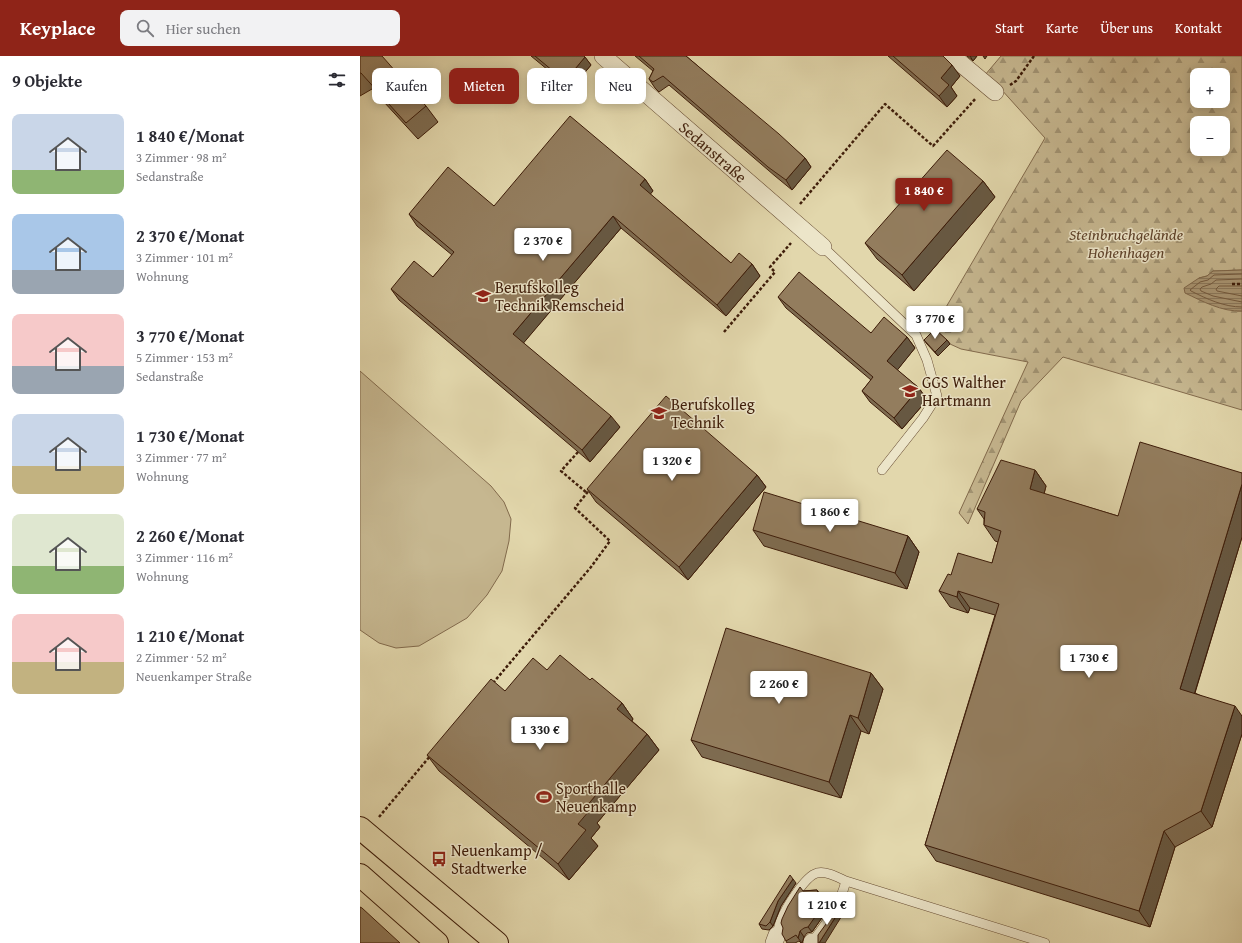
<!DOCTYPE html>
<html lang="de">
<meta charset="utf-8">
<style>
:root{--surface:#fff;--page:#f2f2f3;--text:#2b2b33;--muted:#7c7c81;--accent:#8f2418}
body{margin:0;font-family:"Gentium Book Plus",serif;background:var(--page);color:var(--text);height:100vh;display:flex;flex-direction:column;font-size:15px;white-space:nowrap}
*{box-sizing:border-box;margin:0}
p{font-size:13px;color:var(--muted)}
.icon{flex:none;width:22px;height:22px;fill:none;stroke:currentColor;stroke-width:2;stroke-linecap:round;stroke-linejoin:round}
.map{position:relative;flex:1;overflow:hidden}
.side{display:flex;flex-direction:column;background:var(--surface);width:360px}
.side>*{flex:none}
.guide{position:absolute;left:12px;top:12px;width:380px;height:36px;display:flex;gap:8px}
.tools{position:absolute;left:830px;top:12px;display:grid;gap:8px}
.tools a{display:grid;place-items:center;width:40px;height:40px;border-radius:8px;background:var(--surface);box-shadow:0 2px 10px #0003;font-size:20px}
.price{position:absolute;translate:-50% -34px;padding:0 9px;border-radius:4px;background:#fff;color:#222;font-size:13px;line-height:26px;filter:drop-shadow(0 1px 2px #0008)}
.price::after{content:'';position:absolute;left:50%;top:24px;width:12px;height:9px;margin-left:-6px;background:inherit;clip-path:polygon(0 0,100% 0,50% 100%)}
.price.selected{background:var(--accent);color:#fff}
ul{padding:0;list-style:none}
li{display:flex;align-items:center;gap:12px;height:100px;padding:0 12px}
li span{display:grid;place-items:center;flex:none;width:112px;height:80px;border-radius:8px;color:#555}
li>.icon{margin-inline-start:auto}
span .icon{width:48px;height:48px;fill:#fffc;stroke-width:1}
li b{font-size:17px}
h2{display:flex;justify-content:space-between;align-items:center;height:48px;padding:0 12px;font-size:17px}
.pill{padding:0 14px;border-radius:8px;background:var(--surface);box-shadow:0 2px 10px #0003;font-size:14px;line-height:36px}
.pill.selected{background:var(--accent);color:#fff}
header{display:flex;align-items:center;gap:24px;box-sizing:border-box;height:56px;padding:0 20px;background:var(--accent);color:#fff}
header strong{font-size:19px}
nav{display:flex;gap:22px;margin-inline-start:auto;font-size:14px}
.search{width:280px;height:36px;background:var(--page);display:flex;align-items:center;gap:10px;box-sizing:border-box;padding:0 14px;border-radius:8px;color:var(--muted);font-size:15px}
main{display:flex;flex:1;min-height:0}
.map>svg:first-child{display:block}
.green{fill:#c6b790;stroke:#826a4c}
.forest{fill:url(#forest-firs);stroke:#826a4c;fill-rule:evenodd}
.water{fill:url(#water-rules);stroke:#7e664a}
.lines{fill:none;stroke-linecap:round;stroke-linejoin:round}
.shore{stroke:#745a3f;stroke-width:1}
.service-casing{stroke:#664b32;stroke-width:10}
.minor-casing{stroke:#664b32;stroke-width:18}
.primary-casing{stroke:#3d1c09;stroke-width:24}
.path{stroke:#3d1c09;stroke-width:2.5;stroke-dasharray:3 2;stroke-linecap:butt}
.service{stroke:#ece5c9;stroke-width:9}
.minor{stroke:#ece5c9;stroke-width:17}
.primary{stroke:#e2d7ac;stroke-width:22}
.wall{fill:#7e6c51;stroke:#3d1c09}
.shaded-wall{fill:#675842;stroke:#3d1c09}
.building{fill:#937d5e;stroke:#3d1c09}
.labels{text-anchor:middle;dominant-baseline:central;stroke-width:3;stroke-linejoin:round;paint-order:stroke}
.street-label{font-size:16px;fill:#3d1c09;stroke:#ece5c9}
.park-label{font-size:16px;font-style:italic;fill:#5f432b;stroke:#ece5c9}
.poi-label{font-size:16px;fill:#3d1c09;stroke:#ece5c9;text-anchor:start}
</style>
<header>
<strong>Keyplace</strong>
<div class="search"><svg class="icon" aria-label="search" viewBox="0 0 24 24"><circle cx="10" cy="10" r="6"/><path d="M15 15l6 6"/></svg>Hier suchen</div>
<nav><a>Start</a><a>Karte</a><a>Über uns</a><a>Kontakt</a></nav>
</header>
<main>
<section class="side">
<h2>9 Objekte<svg class="icon" aria-label="filters" viewBox="0 0 24 24"><path d="M4 7h16M4 17h16"/><circle cx="9" cy="7" r="2"/><circle cx="15" cy="17" r="2"/></svg></h2>
<ul>
<li><span style="background:linear-gradient(#c9d6e8 70%,#8fb573 0)"><svg class="icon" aria-label="home" viewBox="0 0 24 24"><path d="M3 11l9-7 9 7M6 9v11h12V9"/></svg></span><div><b>1 840 €/Monat</b><p>3 Zimmer · 98 m²</p><p>Sedanstraße</p></div></li>
<li><span style="background:linear-gradient(#a9c7e8 70%,#9aa5b1 0)"><svg class="icon" aria-label="home" viewBox="0 0 24 24"><path d="M3 11l9-7 9 7M6 9v11h12V9"/></svg></span><div><b>2 370 €/Monat</b><p>3 Zimmer · 101 m²</p><p>Wohnung</p></div></li>
<li><span style="background:linear-gradient(#f6c9c9 65%,#9aa5b1 0)"><svg class="icon" aria-label="home" viewBox="0 0 24 24"><path d="M3 11l9-7 9 7M6 9v11h12V9"/></svg></span><div><b>3 770 €/Monat</b><p>5 Zimmer · 153 m²</p><p>Sedanstraße</p></div></li>
<li><span style="background:linear-gradient(#c9d6e8 65%,#c2b280 0)"><svg class="icon" aria-label="home" viewBox="0 0 24 24"><path d="M3 11l9-7 9 7M6 9v11h12V9"/></svg></span><div><b>1 730 €/Monat</b><p>3 Zimmer · 77 m²</p><p>Wohnung</p></div></li>
<li><span style="background:linear-gradient(#dfe7d0 65%,#8fb573 0)"><svg class="icon" aria-label="home" viewBox="0 0 24 24"><path d="M3 11l9-7 9 7M6 9v11h12V9"/></svg></span><div><b>2 260 €/Monat</b><p>3 Zimmer · 116 m²</p><p>Wohnung</p></div></li>
<li><span style="background:linear-gradient(#f6c9c9 60%,#c2b280 0)"><svg class="icon" aria-label="home" viewBox="0 0 24 24"><path d="M3 11l9-7 9 7M6 9v11h12V9"/></svg></span><div><b>1 210 €/Monat</b><p>2 Zimmer · 52 m²</p><p>Neuenkamper Straße</p></div></li>
</ul>
</section>
<div class="map">
<svg width="882" height="887" viewBox="0 0 882 887">
<defs>
<pattern id="forest-firs" width="22" height="20" patternUnits="userSpaceOnUse"><rect width="22" height="20" fill="#c6b790"/><path d="M5 1l3.5 6h-7zM16 11l3.5 6h-7z" fill="#a29474"/></pattern>
<pattern id="water-rules" width="6" height="5" patternUnits="userSpaceOnUse"><rect width="6" height="5" fill="#aa9775"/><path d="M0 2.5h6" fill="none" stroke="#8c7a5e"/></pattern>
</defs>
<rect width="100%" height="100%" fill="#e2d7ac"/>
<filter id="stains"><feTurbulence type="fractalNoise" baseFrequency=".005" numOctaves="4"/><feColorMatrix values="0 0 0 0 .2 0 0 0 0 .09 0 0 0 0 .02 0 0 0 .5 -.17"/></filter>
<radialGradient id="worn" r=".72"><stop offset=".6" stop-color="#630" stop-opacity="0"/><stop offset="1" stop-color="#630" stop-opacity=".3"/></radialGradient>
<path class="green" d="M 0,315 L 131,430 L 144,446 L 151,463 L 149,485 L 142,515 L 127,539 L 107,562 L 59,590 L 36,592 L 19,587 L 0,574 Z"/>
<path class="forest" d="M 641,0 L 882,0 L 882,214 L 853,215 L 847,220 L 839,222 L 877,255 L 882,255 L 882,354 L 703,301 L 661,345 L 608,468 L 599,457 L 668,306 L 601,293 L 590,288 L 578,277 L 575,270 L 685,82 L 640,32 L 625,19 ZM 837,19 L 863,19 L 863,45 L 837,45 ZM 837,67 L 863,67 L 863,93 L 837,93 Z"/>
<path class="water" d="M 882,214 L 882,255 C 862,256 842,245 825,237 L 824,232 L 839,222 L 847,220 L 853,215 Z"/>
<g class="lines">
<path class="shore" d="M 882,218 L 854,219 L 848,224 L 840,226 L 830,234 L 831,235 C 847,243 864,251 882,251
M 882,223 L 856,224 L 851,228 L 842,231 L 840,233 L 841,235 L 853,240 L 882,246
M 882,230 L 859,230 L 856,233 L 857,235 L 882,240"/>
<defs>
<path id="service" d="M 463,191 L 556,279 L 567,304 L 577,340 L 563,362 L 522,414
M 417,879 C 418,874 419,869 421,864 C 425,853 445,820 457,817 C 467,815 477,821 486,825 L 685,887
M 452,886 C 468,865 479,851 486,825"/>
<g id="minor">
<path id="s1" d="M 243,0 L 463,191"/>
<path d="M 592,0 L 635,36"/>
<path d="M 414,887 L 417,879"/>
<path d="M 452,887 L 452,886"/>
</g>
<path id="primary" d="M 0,772 L 137,887
M 0,819 L 77,887"/>
</defs>
<use href="#service" class="service-casing"/>
<use href="#minor" class="minor-casing"/>
<use href="#primary" class="primary-casing"/>
<path class="path" d="M 650,29 L 656,25 L 674,0
M 440,148 L 525,48 L 573,90 L 616,42
M 872,228 L 882,228
M 364,276 L 415,216 L 410,211 L 431,187
M 218,396 L 201,415 L 227,437
M 133,627 L 231,511 L 250,485 L 215,452 L 230,433
M 19,761 L 71,699"/>
<use href="#service" class="service"/>
<use href="#minor" class="minor"/>
<use href="#primary" class="primary"/>
</g>
<path class="wall" d="M 0,0 L 66,50 L 78,66 L 58,83 L 12,33 L 0,40 Z
M 171,0 L 224,0 L 231,9 L 211,33 Z
M 275,0 L 326,0 L 445,102 L 451,111 L 432,134 L 415,120 L 309,29 L 299,36 L 295,32 L 289,23 L 293,15 Z
M 528,0 L 583,0 L 600,20 L 591,31 L 597,40 L 587,51 Z
M 607,0 L 617,0 L 613,5 Z
M 285,123 L 293,135 L 290,138 L 371,207 L 392,208 L 400,220 L 366,260 L 261,172 L 163,287 L 260,371 L 230,406 L 39,244 L 31,233 L 73,221 L 92,199 L 57,170 L 49,158 L 134,150 Z
M 623,125 L 635,141 L 554,235 L 517,203 L 505,187 Z
M 418,241 L 511,277 L 547,281 L 555,292 L 537,314 L 559,332 L 567,344 L 542,373 L 510,346 L 502,335 L 511,324 L 426,252 Z
M 564,284 L 587,284 L 590,288 L 578,300 L 567,288 Z
M 675,414 L 686,430 L 684,438 L 758,460 L 882,417 L 882,481 L 835,637 L 882,660 L 882,678 L 852,771 L 815,791 L 790,871 L 576,805 L 565,789 L 635,559 L 610,552 L 608,557 L 590,551 L 579,535 L 591,519 L 632,507 L 638,486 L 635,485 L 624,469 L 624,463 L 617,453 Z
M 397,419 L 406,431 L 328,524 L 236,446 L 227,433 Z
M 393,474 L 548,480 L 559,496 L 547,533 L 404,490 Z
M 187,614 L 230,624 L 262,647 L 273,663 L 272,665 L 287,678 L 299,694 L 237,767 L 240,771 L 231,782 L 238,790 L 209,824 L 79,715 L 67,699 Z
M 511,617 L 523,633 L 509,678 L 501,675 L 481,742 L 342,701 L 331,684 Z
M 436,827 L 421,850 L 413,870 L 409,874 L 402,873 L 399,868 Z
M 457,834 L 460,839 L 463,848 L 468,853 L 452,876 L 447,877 L 444,881 L 442,887 L 441,887 L 439,885 L 435,887 L 427,887 L 426,885 L 443,835 Z"/>
<path class="shaded-wall" d="M 610,0 L 617,0 L 613,5 Z
M 623,0 L 627,0 L 625,3 Z
M 225,1 L 231,9 L 211,33 L 205,25 Z
M 592,9 L 600,20 L 591,31 L 597,40 L 587,51 L 579,40 L 581,22 Z
M 445,102 L 451,111 L 432,134 L 426,124 Z
M 285,123 L 293,135 L 288,141 L 280,129 Z
M 623,125 L 635,141 L 554,235 L 542,219 Z
M 253,160 L 261,172 L 161,290 L 153,278 Z
M 392,208 L 400,220 L 366,260 L 357,249 Z
M 547,281 L 555,292 L 535,317 L 527,305 Z
M 587,284 L 590,288 L 578,300 L 575,296 Z
M 559,332 L 567,344 L 542,373 L 534,362 Z
M 251,360 L 260,371 L 230,406 L 222,394 Z
M 675,414 L 686,430 L 681,449 L 670,433 Z
M 397,419 L 406,431 L 328,524 L 319,511 Z
M 882,428 L 882,481 L 831,649 L 820,633 Z
M 548,480 L 559,496 L 547,533 L 535,517 Z
M 598,535 L 610,552 L 608,557 L 597,541 Z
M 511,617 L 523,633 L 509,678 L 498,662 Z
M 262,647 L 273,663 L 268,669 L 257,653 Z
M 875,650 L 882,660 L 882,678 L 852,771 L 841,755 Z
M 490,659 L 501,675 L 481,742 L 469,726 Z
M 287,678 L 299,694 L 237,767 L 240,771 L 231,782 L 238,790 L 209,824 L 198,808 L 218,768 L 225,752 Z
M 804,775 L 815,791 L 790,871 L 779,855 Z
M 433,823 L 436,827 L 421,850 L 413,870 L 410,866 L 418,845 Z
M 457,834 L 460,839 L 464,848 L 468,853 L 452,876 L 448,871 L 462,847 Z
M 480,854 L 483,858 L 465,887 L 459,887 Z
M 440,875 L 444,881 L 442,887 L 438,882 Z"/>
<path class="building" d="M 0,0 L 22,0 L 66,50 L 46,67 L 1,17 L 0,17 Z
M 175,0 L 224,0 L 225,1 L 205,25 Z
M 279,0 L 326,0 L 419,78 L 445,102 L 426,124 L 408,111 L 303,20 L 293,26 L 289,23 L 294,13 Z
M 533,0 L 583,0 L 592,9 L 581,22 L 589,29 L 579,40 Z
M 210,60 L 285,123 L 280,129 L 371,207 L 379,197 L 392,208 L 357,249 L 253,160 L 153,278 L 251,360 L 222,394 L 31,233 L 54,205 L 73,221 L 94,196 L 49,158 L 88,111 L 134,150 Z
M 587,94 L 623,125 L 542,219 L 505,187 Z
M 439,216 L 511,277 L 524,261 L 547,281 L 527,305 L 559,332 L 534,362 L 502,335 L 513,321 L 418,241 Z
M 575,273 L 587,284 L 575,296 L 564,284 Z
M 306,340 L 397,419 L 319,511 L 227,433 Z
M 780,386 L 882,417 L 882,428 L 820,633 L 875,650 L 841,755 L 804,775 L 779,855 L 565,789 L 639,548 L 598,535 L 597,541 L 579,535 L 588,518 L 591,519 L 598,497 L 632,507 L 641,475 L 624,469 L 625,456 L 617,453 L 641,404 L 675,414 L 670,433 L 758,460 Z
M 404,436 L 548,480 L 535,517 L 393,474 Z
M 366,572 L 511,617 L 498,662 L 490,659 L 469,726 L 331,684 Z
M 200,599 L 230,624 L 232,622 L 262,647 L 257,653 L 287,678 L 225,752 L 229,755 L 218,768 L 226,774 L 198,808 L 67,699 L 131,623 L 145,635 L 173,602 L 187,614 Z
M 430,819 L 433,823 L 418,845 L 410,866 L 406,870 L 399,868 Z
M 440,831 L 443,835 L 457,834 L 462,847 L 464,848 L 448,871 L 444,872 L 440,875 L 438,882 L 436,879 L 426,885 L 422,878 L 423,872 L 421,867 L 422,863 L 428,850 Z
M 0,851 L 2,852 L 40,887 L 0,887 Z
M 477,853 L 480,854 L 459,887 L 458,887 L 458,879 Z"/>
<defs>
<symbol id="university-bare" viewBox="-9 -9 18 18"><path d="M0-5L7-2L0 1L-7-2ZM-4 1L0 2.5L4 1V4Q0 6-4 4Z" fill="#8f2418" stroke="#ece5c9" stroke-width="2.5" paint-order="stroke"/></symbol>
<symbol id="school-bare" viewBox="-9 -9 18 18"><path d="M0-5L7-2L0 1L-7-2ZM-4 1L0 2.5L4 1V4Q0 6-4 4Z" fill="#8f2418" stroke="#ece5c9" stroke-width="2.5" paint-order="stroke"/></symbol>
<symbol id="stadium-bare" viewBox="-9 -9 18 18"><path d="M0-5a6.5 5 0 1 0 0 10a6.5 5 0 1 0 0-10ZM-3.5-1.8h7v3.6h-7Z" fill="#8f2418" stroke="#ece5c9" stroke-width="2.5" paint-order="stroke"/></symbol>
<symbol id="bus-bare" viewBox="-9 -9 18 18"><path d="M-5-6H5V4H4V6H2V4H-2V6H-4V4H-5ZM-3.5-4V0h7V-4ZM-3.5 1.2v1.5H-2V1.2ZM2 1.2v1.5H3.5V1.2Z" fill="#8f2418" stroke="#ece5c9" stroke-width="2.5" paint-order="stroke"/></symbol>
</defs>
<g fill-rule="evenodd">
<use href="#university-bare" x="112" y="229" width="22" height="22"/>
<use href="#school-bare" x="539" y="324" width="22" height="22"/>
<use href="#school-bare" x="288" y="346" width="22" height="22"/>
<use href="#stadium-bare" x="173" y="730" width="22" height="22"/>
<use href="#bus-bare" x="68" y="792" width="22" height="22"/>
</g>
<g class="labels">
<g class="street-label">
<text stroke="none"><textPath href="#s1" startOffset="146">Sedanstraße</textPath></text>
</g>
<g class="park-label">
<text x="766" y="178">Steinbruchgelände<tspan x="766" dy="18">Hohenhagen</tspan></text>
</g>
<g class="poi-label">
<text x="135" y="231">Berufskolleg<tspan x="135" dy="18">Technik Remscheid</tspan></text>
<text x="562" y="326">GGS Walther<tspan x="562" dy="18">Hartmann</tspan></text>
<text x="311" y="348">Berufskolleg<tspan x="311" dy="18">Technik</tspan></text>
<text x="196" y="732">Sporthalle<tspan x="196" dy="18">Neuenkamp</tspan></text>
<text x="91" y="794">Neuenkamp /<tspan x="91" dy="18">Stadtwerke</tspan></text>
</g>
</g>
<rect width="100%" height="100%" filter="url(#stains)"/>
<rect width="100%" height="100%" fill="url(#worn)"/>
</svg>
<div class="tools">
<a>+</a>
<a>−</a>
</div>
<b class="price selected" style="left:564px;top:156px">1 840 €</b>
<b class="price" style="left:183px;top:206px">2 370 €</b>
<b class="price" style="left:575px;top:284px">3 770 €</b>
<b class="price" style="left:312px;top:426px">1 320 €</b>
<b class="price" style="left:470px;top:477px">1 860 €</b>
<b class="price" style="left:729px;top:623px">1 730 €</b>
<b class="price" style="left:419px;top:649px">2 260 €</b>
<b class="price" style="left:180px;top:695px">1 330 €</b>
<b class="price" style="left:467px;top:870px">1 210 €</b>
<div class="guide">
<a class="pill">Kaufen</a>
<a class="pill selected">Mieten</a>
<a class="pill">Filter</a>
<a class="pill">Neu</a>
</div>
</div>
</main>
